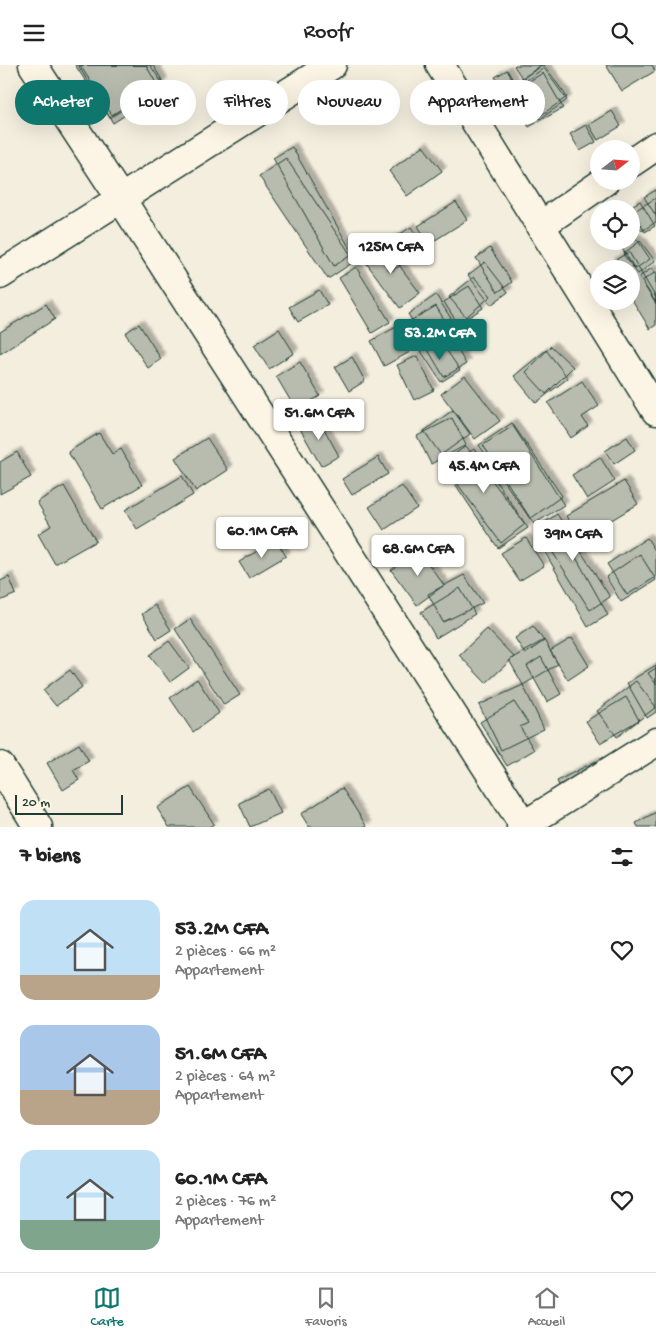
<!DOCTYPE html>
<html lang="fr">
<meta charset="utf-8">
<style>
:root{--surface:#fff;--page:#f6f6f6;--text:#222;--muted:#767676;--line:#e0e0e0;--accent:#0f766e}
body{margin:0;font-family:"Gochi Hand",sans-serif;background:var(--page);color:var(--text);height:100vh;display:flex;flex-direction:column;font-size:19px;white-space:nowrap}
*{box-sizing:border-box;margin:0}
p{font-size:16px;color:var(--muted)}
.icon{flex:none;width:28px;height:28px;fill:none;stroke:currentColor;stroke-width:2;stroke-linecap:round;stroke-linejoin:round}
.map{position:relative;height:762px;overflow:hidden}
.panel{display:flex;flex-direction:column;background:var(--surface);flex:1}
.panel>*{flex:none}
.top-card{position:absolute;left:15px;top:15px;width:626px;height:45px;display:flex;gap:10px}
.needle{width:32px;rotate:73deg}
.fabs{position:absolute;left:590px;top:75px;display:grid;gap:10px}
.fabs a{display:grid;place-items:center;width:50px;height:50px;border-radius:50%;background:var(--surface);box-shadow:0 5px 20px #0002;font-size:25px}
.scale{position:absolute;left:15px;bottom:12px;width:108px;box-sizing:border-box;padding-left:5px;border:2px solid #1f3d34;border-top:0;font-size:14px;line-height:18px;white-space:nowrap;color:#1f3d34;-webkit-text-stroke:4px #fcf5e5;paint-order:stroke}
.price{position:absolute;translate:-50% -42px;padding:0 11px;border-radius:5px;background:#fff;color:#222;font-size:16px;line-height:32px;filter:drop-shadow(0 1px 2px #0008)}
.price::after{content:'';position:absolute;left:50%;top:30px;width:15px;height:11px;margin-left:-8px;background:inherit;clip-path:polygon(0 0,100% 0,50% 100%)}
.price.active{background:var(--accent);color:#fff}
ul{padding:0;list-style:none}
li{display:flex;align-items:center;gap:15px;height:125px;padding:0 20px}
li span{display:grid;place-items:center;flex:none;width:140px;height:100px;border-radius:15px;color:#555}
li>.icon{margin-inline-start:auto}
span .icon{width:60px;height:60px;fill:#fffc;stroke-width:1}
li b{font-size:21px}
h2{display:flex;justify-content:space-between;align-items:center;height:60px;padding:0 20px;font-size:21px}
.chip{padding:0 18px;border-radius:22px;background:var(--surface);box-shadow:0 5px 20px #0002;font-size:18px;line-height:45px}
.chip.active{background:var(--accent);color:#fff}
header{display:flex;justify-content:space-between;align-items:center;height:65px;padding:0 20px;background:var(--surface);font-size:22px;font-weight:600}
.tabs{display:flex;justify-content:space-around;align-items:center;height:70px;border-top:1px solid var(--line);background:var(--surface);font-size:14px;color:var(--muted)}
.tabs a{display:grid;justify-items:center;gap:2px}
.tabs .active{color:var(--accent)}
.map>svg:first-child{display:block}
.building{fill:#b8bcae;stroke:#1f3d34;filter:url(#shadow)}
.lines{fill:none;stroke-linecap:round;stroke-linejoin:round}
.minor-casing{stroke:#1f3d34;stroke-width:31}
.minor{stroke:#fcf5e5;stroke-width:28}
</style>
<header><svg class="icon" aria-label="menu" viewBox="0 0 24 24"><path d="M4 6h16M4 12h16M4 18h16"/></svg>Roofr<svg class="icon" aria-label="search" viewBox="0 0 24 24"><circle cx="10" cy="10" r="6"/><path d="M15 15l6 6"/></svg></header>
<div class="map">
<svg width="656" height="762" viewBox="0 0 656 762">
<defs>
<filter id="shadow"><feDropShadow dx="4.5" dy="-4.5" stdDeviation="1" flood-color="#0004"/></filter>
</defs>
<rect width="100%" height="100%" fill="#f3eede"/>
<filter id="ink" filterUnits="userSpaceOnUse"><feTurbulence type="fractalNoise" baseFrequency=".02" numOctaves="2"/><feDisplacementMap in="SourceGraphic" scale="10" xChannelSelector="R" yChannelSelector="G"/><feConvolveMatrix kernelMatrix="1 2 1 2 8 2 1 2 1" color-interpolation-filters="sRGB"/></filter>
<g filter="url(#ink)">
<path class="building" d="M 75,0 L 150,0 L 162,18 L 110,53 Z
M 78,0 L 146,0 L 161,27 L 113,58 Z
M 80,0 L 153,0 L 163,17 L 112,50 Z
M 515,0 L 544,0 L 522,13 L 514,1 Z
M 541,0 L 544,0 L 567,32 L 540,51 L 517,18 Z
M 606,0 L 652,0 L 655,6 L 622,26 Z
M 544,3 L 567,35 L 540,54 L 517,22 Z
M 507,5 L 516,20 L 505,27 L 495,12 Z
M 543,8 L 563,43 L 529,62 L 509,28 Z
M 612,46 L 621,61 L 598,75 L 589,60 Z
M 586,60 L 596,77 L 580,86 L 570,69 Z
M 423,81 L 442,106 L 407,131 L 389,106 Z
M 292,82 L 353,189 L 334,201 L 273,93 Z
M 286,93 L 355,196 L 328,214 L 259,111 Z
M 656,125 L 656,151 L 644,132 Z
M 656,133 L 656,157 L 642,166 L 631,148 Z
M 640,136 L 655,161 L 645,167 L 631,141 Z
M 456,137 L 467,155 L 429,179 L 418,161 Z
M 411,162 L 425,184 L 390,207 L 376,185 Z
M 636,173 L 650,194 L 635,204 L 621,182 Z
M 381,176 L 420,228 L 400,243 L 361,191 Z
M 640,176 L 655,196 L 638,209 L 623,189 Z
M 490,183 L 512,217 L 498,227 L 476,193 Z
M 629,187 L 656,233 L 656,260 L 650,264 L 631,233 L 631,204 L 614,204 L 610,198 Z
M 485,197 L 508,227 L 491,240 L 468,210 Z
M 356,202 L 390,257 L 372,268 L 339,213 Z
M 652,203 L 656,209 L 656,239 L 639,212 Z
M 656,207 L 656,238 L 642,216 Z
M 474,212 L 491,231 L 466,252 L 449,232 Z
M 469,221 L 483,243 L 458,259 L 444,237 Z
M 319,225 L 328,240 L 298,257 L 289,242 Z
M 436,230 L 452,255 L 424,274 L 408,249 Z
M 46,239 L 55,254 L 0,289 L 0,267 Z
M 436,241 L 449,263 L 417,282 L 405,259 Z
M 139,259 L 161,294 L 148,303 L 125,268 Z
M 396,262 L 410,287 L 384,301 L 371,276 Z
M 279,264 L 294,288 L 269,304 L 254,280 Z
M 449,270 L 466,299 L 444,312 L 427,283 Z
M 439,274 L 460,305 L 441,317 L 421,286 Z
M 551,281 L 573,302 L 546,329 L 526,307 Z
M 546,285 L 568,313 L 536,338 L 514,311 Z
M 417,291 L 434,325 L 414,335 L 397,300 Z
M 352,292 L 365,316 L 349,326 L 335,302 Z
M 300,297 L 320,331 L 296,345 L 276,311 Z
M 465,311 L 500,356 L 475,374 L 441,329 Z
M 582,316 L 599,341 L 582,352 L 588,361 L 571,373 L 548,338 Z
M 453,345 L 470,369 L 441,390 L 424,366 Z
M 317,351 L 339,391 L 321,401 L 299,362 Z
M 452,353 L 466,380 L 431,399 L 417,371 Z
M 512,358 L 562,431 L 530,454 L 479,380 Z
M 513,361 L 564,440 L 534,459 L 483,380 Z
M 99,368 L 112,389 L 121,384 L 142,420 L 102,444 L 68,387 Z
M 627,372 L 635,385 L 614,399 L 605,386 Z
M 207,373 L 228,405 L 196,426 L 175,393 Z
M 466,381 L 525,459 L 501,478 L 442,398 Z
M 474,384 L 528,463 L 498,483 L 445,404 Z
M 17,387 L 31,412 L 0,429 L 0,397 Z
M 378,392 L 388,409 L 352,430 L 342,414 Z
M 600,392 L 615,416 L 587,434 L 572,410 Z
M 182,411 L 193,430 L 137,464 L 125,445 Z
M 624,416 L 638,439 L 580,474 L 566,451 Z
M 64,421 L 96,476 L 55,499 L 38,469 L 51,461 L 37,437 Z
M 402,421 L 417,443 L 384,465 L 369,442 Z
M 557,449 L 610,532 L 590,545 L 537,463 Z
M 557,458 L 608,550 L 588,562 L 535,470 Z
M 526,473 L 544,501 L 519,516 L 501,488 Z
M 647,473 L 656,487 L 656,512 L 627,530 L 607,499 Z
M 276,475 L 286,491 L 249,513 L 239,497 Z
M 418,485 L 444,520 L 417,540 L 391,505 Z
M 640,489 L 656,515 L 621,537 L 606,512 Z
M 464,510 L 483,538 L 443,557 L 428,529 Z
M 9,512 L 16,529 L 0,536 L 0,516 Z
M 460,523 L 475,549 L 436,573 L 421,547 Z
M 155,540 L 171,565 L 157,574 L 142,549 Z
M 190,554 L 240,630 L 224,640 L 175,564 Z
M 533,561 L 544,576 L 525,589 L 515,573 Z
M 487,564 L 514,592 L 486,618 L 459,590 Z
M 572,573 L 589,601 L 568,615 L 550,586 Z
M 544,575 L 558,599 L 523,620 L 509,595 Z
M 169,576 L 189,603 L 170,617 L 150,590 Z
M 541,592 L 561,629 L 547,637 L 527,601 Z
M 656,600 L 656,647 L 647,653 L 627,618 Z
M 656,603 L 656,619 L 648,608 Z
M 70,605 L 82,622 L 56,641 L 43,625 Z
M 197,614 L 219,648 L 193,667 L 170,633 Z
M 636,616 L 656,642 L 617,672 L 597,646 Z
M 523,620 L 544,664 L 501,685 L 479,640 Z
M 626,632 L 639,655 L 600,678 L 586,656 Z
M 514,637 L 528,658 L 520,662 L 534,685 L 507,701 L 480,657 Z
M 79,679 L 89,696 L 73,705 L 79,715 L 63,725 L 47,698 Z
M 596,696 L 602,710 L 563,729 L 557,716 Z
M 190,722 L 214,759 L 209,762 L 169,762 L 157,743 Z
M 342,723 L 367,762 L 309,762 L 301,749 Z
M 269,724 L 281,748 L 250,762 L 239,738 Z
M 656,747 L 656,762 L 638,762 L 636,758 Z"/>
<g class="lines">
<defs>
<path id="minor" d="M 33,0 L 121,134 L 525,762
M 440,0 L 656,346
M 631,98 L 656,81
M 540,161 L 605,116
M 0,210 L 332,0
M 0,701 L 38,762
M 521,762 L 656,677"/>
</defs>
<use href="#minor" class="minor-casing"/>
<use href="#minor" class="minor"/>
</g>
</g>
</svg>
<div class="fabs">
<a><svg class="needle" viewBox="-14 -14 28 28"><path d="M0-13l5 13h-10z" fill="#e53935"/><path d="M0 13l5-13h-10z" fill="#767676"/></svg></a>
<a><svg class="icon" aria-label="locate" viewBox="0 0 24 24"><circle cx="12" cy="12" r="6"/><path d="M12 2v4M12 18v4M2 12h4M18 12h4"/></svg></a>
<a><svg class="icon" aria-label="layers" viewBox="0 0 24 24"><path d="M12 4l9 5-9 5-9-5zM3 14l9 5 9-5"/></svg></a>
</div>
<div class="scale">20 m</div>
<b class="price" style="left:391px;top:210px">125M CFA</b>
<b class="price active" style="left:440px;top:296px">53.2M CFA</b>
<b class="price" style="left:319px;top:376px">51.6M CFA</b>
<b class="price" style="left:484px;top:429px">45.4M CFA</b>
<b class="price" style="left:262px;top:494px">60.1M CFA</b>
<b class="price" style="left:573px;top:497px">39M CFA</b>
<b class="price" style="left:418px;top:512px">68.6M CFA</b>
<div class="top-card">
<a class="chip active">Acheter</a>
<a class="chip">Louer</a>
<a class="chip">Filtres</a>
<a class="chip">Nouveau</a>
<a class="chip">Appartement</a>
</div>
</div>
<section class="panel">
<h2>7 biens<svg class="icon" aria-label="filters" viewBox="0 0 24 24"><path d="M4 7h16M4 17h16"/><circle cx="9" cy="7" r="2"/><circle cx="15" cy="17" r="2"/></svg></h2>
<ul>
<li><span style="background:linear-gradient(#bfe0f5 75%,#b9a48a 0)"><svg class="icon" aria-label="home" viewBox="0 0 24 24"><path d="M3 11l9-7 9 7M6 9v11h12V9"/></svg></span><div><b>53.2M CFA</b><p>2 pièces · 66 m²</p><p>Appartement</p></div><svg class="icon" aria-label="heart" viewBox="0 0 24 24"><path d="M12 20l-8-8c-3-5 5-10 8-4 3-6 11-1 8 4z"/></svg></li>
<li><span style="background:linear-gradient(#a9c7e8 65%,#b9a48a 0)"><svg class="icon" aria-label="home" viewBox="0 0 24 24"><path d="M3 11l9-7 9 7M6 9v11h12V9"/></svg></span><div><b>51.6M CFA</b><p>2 pièces · 64 m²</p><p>Appartement</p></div><svg class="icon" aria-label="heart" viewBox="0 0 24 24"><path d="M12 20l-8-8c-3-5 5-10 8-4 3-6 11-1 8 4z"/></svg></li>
<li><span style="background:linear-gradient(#bfe0f5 70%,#7fa58c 0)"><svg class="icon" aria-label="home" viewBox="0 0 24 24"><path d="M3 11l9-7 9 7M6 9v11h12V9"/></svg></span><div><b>60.1M CFA</b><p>2 pièces · 76 m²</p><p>Appartement</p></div><svg class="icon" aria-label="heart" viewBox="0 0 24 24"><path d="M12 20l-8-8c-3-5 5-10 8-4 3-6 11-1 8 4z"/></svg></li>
</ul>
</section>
<nav class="tabs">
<a class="active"><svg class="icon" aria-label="map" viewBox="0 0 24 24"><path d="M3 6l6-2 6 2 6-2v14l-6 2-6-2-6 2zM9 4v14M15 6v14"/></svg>Carte</a>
<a><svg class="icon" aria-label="saved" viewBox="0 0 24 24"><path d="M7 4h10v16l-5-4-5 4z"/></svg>Favoris</a>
<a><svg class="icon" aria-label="home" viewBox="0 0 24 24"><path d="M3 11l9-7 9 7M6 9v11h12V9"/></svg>Accueil</a>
</nav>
